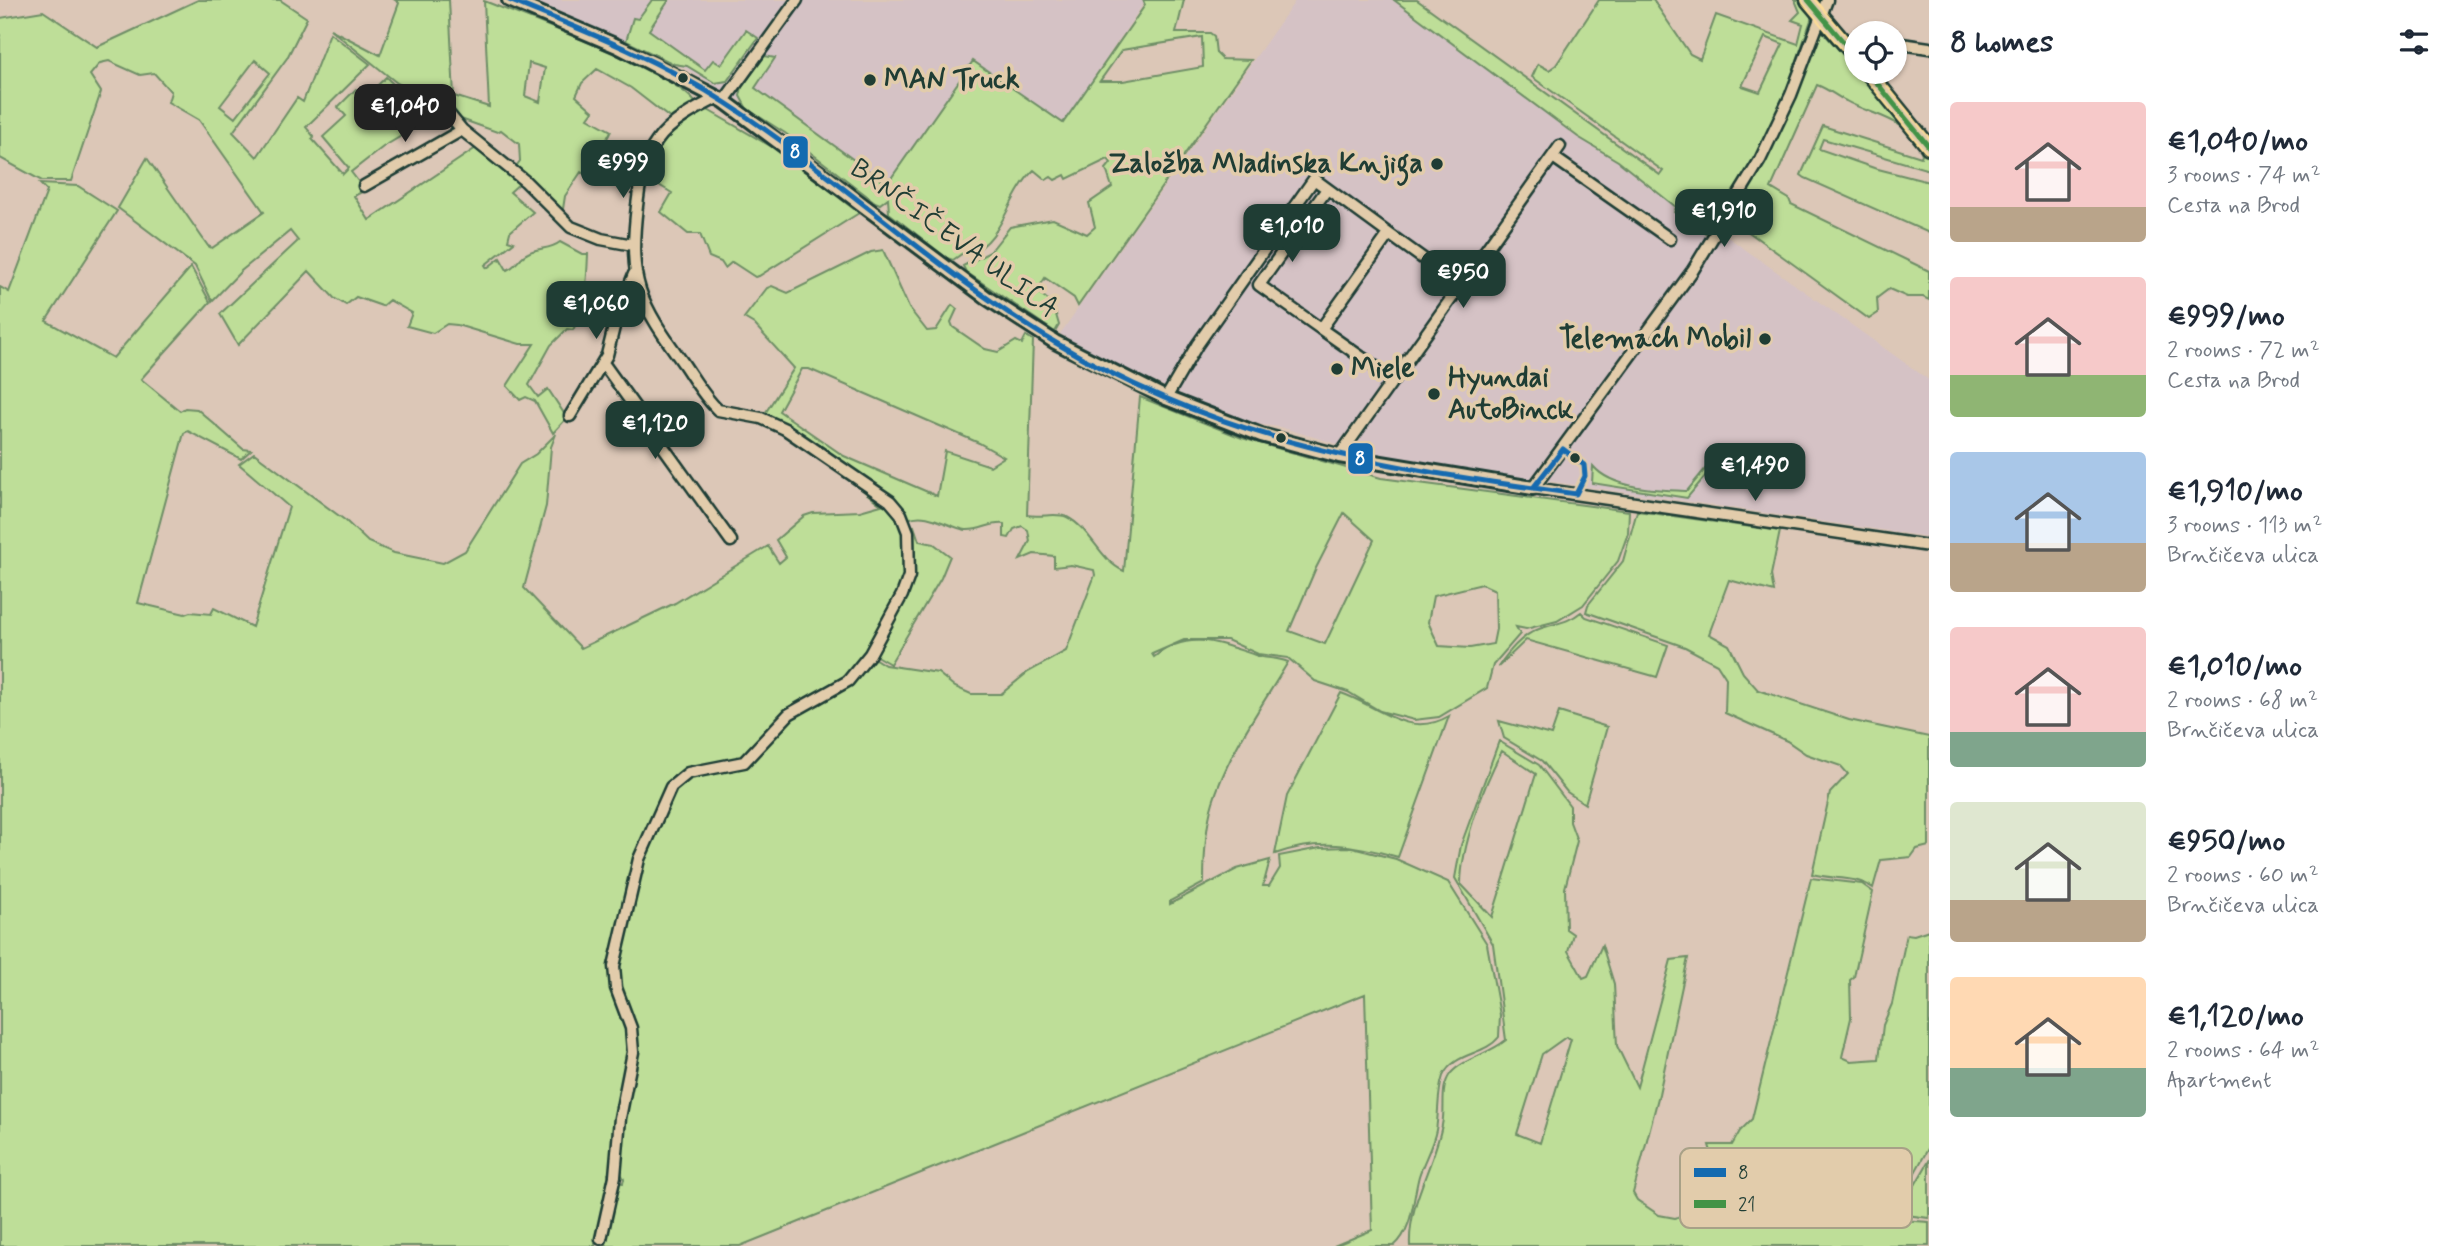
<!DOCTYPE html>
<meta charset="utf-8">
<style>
:root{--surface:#fff;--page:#f6f6f7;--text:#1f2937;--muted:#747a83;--accent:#1f3d34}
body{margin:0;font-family:Mynerve,sans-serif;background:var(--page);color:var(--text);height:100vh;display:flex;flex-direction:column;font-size:26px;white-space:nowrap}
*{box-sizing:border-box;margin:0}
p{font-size:23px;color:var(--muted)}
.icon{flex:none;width:38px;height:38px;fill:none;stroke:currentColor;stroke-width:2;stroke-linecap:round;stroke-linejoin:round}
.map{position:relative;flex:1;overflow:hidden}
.panel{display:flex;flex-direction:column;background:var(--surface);width:525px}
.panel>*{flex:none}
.tools{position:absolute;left:1844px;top:21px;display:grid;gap:14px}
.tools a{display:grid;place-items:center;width:63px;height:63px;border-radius:50%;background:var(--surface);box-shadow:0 2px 5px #0004;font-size:35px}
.price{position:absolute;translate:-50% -60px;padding:0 16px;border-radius:14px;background:var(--accent);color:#fff;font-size:23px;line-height:46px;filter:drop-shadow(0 2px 4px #0008)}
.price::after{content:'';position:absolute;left:50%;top:42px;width:21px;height:16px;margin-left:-10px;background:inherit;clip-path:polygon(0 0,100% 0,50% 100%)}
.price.selected{background:#222;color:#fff}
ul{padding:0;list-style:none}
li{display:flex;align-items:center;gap:21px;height:175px;padding:0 21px}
li span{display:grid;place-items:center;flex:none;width:196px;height:140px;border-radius:7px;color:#555}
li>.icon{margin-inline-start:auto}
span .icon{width:84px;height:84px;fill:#fffc;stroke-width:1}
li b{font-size:30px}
h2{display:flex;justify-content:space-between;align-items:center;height:84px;padding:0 21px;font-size:30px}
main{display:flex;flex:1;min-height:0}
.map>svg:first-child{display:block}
.built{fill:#d5c2c5}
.green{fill:#bede98;stroke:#6e8e66;stroke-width:2;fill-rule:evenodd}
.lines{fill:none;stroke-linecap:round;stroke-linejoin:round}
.street-casing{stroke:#1f3d34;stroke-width:15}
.secondary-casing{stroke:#1f3d34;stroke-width:18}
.primary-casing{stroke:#1f3d34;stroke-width:19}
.street{stroke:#e2ccab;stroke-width:10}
.secondary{stroke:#e2ccab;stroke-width:12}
.primary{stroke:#fedd96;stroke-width:14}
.bus-1-casing{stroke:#e2ccab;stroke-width:10}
.bus-2-casing{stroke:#e2ccab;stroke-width:10}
.bus-1{stroke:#136ab0;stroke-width:5}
.bus-2{stroke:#439346;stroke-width:5}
.bus-dot{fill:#1f3d34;stroke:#e2ccab;stroke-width:2.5}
.labels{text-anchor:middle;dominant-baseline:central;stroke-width:7;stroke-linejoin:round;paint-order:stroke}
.poi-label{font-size:28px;font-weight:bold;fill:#1f3d34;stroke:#e2ccab;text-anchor:start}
.street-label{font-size:28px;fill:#1f3d34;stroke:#e2ccab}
.key{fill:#e2ccab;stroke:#a8a187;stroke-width:2}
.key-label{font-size:19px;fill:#1f3d34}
.line-badge{stroke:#e2ccab;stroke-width:2.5}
.badge-label{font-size:19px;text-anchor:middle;font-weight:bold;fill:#fff}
</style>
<main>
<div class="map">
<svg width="1929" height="1246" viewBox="0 0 1929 1246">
<rect width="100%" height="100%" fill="#dcc7b7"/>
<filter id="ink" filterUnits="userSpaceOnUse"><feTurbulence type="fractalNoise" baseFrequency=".0143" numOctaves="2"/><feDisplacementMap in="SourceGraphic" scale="14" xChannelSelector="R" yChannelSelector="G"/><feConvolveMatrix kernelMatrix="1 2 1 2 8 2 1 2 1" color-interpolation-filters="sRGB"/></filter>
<g filter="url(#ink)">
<path class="built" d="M 533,0 L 1146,0 L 1063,123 L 973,62 L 887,185 L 684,68 Z
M 1296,0 L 1394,0 L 1929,380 L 1929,537 L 1378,456 L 1280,427 L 1256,424 L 1215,409 L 1125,369 L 1060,334 Z"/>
<path class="green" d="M 198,0 L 280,0 L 307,18 L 287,58 L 233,132 L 257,157 L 297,98 L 303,102 L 330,33 L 370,64 L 306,127 L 314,137 L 312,139 L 343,174 L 349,168 L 323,137 L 346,116 L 338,107 L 356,89 L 366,97 L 386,77 L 396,87 L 443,111 L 383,147 L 351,172 L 361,185 L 358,187 L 362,192 L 354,196 L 369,220 L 479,146 L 522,181 L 510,192 L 533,212 L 510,232 L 508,240 L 514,242 L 485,265 L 487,268 L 500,258 L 507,270 C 517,266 519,257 528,253 C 539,247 550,250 560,242 L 582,254 L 588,254 C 587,281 586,306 573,330 L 567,329 L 551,345 L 529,385 L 538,397 L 548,389 L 567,418 L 553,433 L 535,401 L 526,397 L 520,400 L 507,386 L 534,344 L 520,344 L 457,325 L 447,324 L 433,333 L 407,326 L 412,313 L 389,300 L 382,306 L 356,297 L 346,305 L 334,298 L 309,271 L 238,345 L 220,314 L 298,241 L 290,231 L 241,271 L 212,301 L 195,266 L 118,208 L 147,158 L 208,246 L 212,248 L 264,212 L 199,120 L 168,102 L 171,92 L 154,73 L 140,75 L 109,61 L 100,63 L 90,75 L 101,92 L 71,181 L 42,181 L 0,158 L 0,18 L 43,11 L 97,47 ZM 255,60 L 270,73 L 235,118 L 220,106 Z
M 395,0 L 449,0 L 454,96 L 489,107 L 484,1 C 527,18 671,70 695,102 L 691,109 L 671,119 L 631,88 L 597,69 L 582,83 L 576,96 L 593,111 L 588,118 L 611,131 L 598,156 L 611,166 L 600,183 L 581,172 L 565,196 L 563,209 L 558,211 L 514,169 L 520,161 L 519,144 L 501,130 L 497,132 L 458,118 L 436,102 L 397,83 L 330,29 L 380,55 L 399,3 ZM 529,63 L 545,68 L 540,102 L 525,96 Z
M 652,0 L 669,0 L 649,30 L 705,70 L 713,60 L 721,65 L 746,30 L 758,38 L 727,81 L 715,83 L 687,66 L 674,64 L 626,41 L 633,18 L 638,19 Z
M 1143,0 L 1184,0 L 1176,33 L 1210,33 L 1214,36 L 1216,53 L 1222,59 L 1251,60 L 1078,306 L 1074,298 L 1045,278 L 1037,291 L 1053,304 L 1059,325 L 1055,332 L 966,272 L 963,266 L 990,252 L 1010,227 L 1053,219 L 1087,234 L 1095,227 L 1089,203 L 1112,187 L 1106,169 L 1111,163 L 1108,159 L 1067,179 L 1065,175 L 1055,180 L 1051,177 L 1046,180 L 1034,170 C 1007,196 1003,241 970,253 L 966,251 L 953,260 L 947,258 L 889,213 L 888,198 L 880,204 L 875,202 L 785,133 L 747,109 L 740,96 L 742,87 L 765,56 L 775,58 L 755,88 L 887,184 L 973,61 L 1063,123 L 1145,5 ZM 1202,37 L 1203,67 L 1123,81 L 1100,81 L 1122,50 Z
M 1394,0 L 1417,0 L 1660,175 L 1663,171 L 1532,77 L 1538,64 L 1549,70 L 1556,65 L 1599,0 L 1653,0 L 1690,54 L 1700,59 L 1716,15 L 1798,44 L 1803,24 L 1792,20 L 1800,12 L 1795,0 L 1803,0 L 1811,12 L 1811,20 L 1781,106 L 1752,162 L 1707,234 L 1674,212 L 1676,207 L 1618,161 L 1578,137 ZM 1765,37 L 1783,44 L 1760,92 L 1742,86 Z
M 1820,29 L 1840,51 L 1855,61 L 1857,72 L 1864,72 L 1929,153 L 1929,170 L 1823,139 L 1819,149 L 1874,168 L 1929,182 L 1929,233 L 1805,178 L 1801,175 L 1823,126 L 1921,157 L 1922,154 C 1911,118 1872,116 1846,101 C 1836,96 1828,89 1817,85 L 1771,188 L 1789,199 L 1791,204 L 1929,271 L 1929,300 L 1923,297 L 1907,297 L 1889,289 L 1877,298 L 1878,313 L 1869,319 L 1728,217 Z
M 706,109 L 779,151 L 859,213 L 759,276 L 755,277 L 732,262 L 725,268 L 721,262 L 709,257 L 700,234 L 688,234 L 661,212 L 672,193 L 657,184 L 654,187 L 643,183 C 648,147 677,127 706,109 Z
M 40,184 L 78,186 L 117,211 L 46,321 L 113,358 L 191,267 L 210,302 L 141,379 L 180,411 L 185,408 L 197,409 L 243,449 L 251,450 L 241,459 L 188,431 L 184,433 L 138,603 L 185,614 L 190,612 L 211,614 L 214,608 L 252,627 L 289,507 L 239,464 L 254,453 L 346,521 L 368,542 L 394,553 L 443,563 L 465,551 L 520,464 L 536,454 L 556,434 L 551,447 L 546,506 L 524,588 L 581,648 L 675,603 L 768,546 L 779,563 L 786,557 L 776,540 L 804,516 L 813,513 L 860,511 L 881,505 L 840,472 L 891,505 L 904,527 L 908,563 L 902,588 L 862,661 L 850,676 L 785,713 L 746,757 L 694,768 L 664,793 L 612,960 L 630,1057 L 611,1172 L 608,1174 L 610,1181 L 595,1246 L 0,1246 L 0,287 L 9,292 L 47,191 Z
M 883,250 L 909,308 L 927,331 L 936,330 L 952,305 L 957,309 L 951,322 L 953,327 L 985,349 L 998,352 L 1016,341 L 1022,344 L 1026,336 L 1033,340 L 1027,515 C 1040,518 1056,512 1067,517 C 1091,529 1100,561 1124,571 L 1140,397 L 1242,438 L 1381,478 L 1629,511 L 1628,533 L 1618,561 L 1583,605 L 1557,621 L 1526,629 L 1516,627 L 1520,634 L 1493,665 L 1487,688 L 1439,717 L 1414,720 L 1380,711 L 1348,692 L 1315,681 L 1288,658 L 1258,654 L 1227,640 L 1184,640 L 1152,654 L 1154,657 C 1189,629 1219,643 1255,655 C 1266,659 1277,657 1288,662 C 1262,706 1228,753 1213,802 C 1205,828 1204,856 1204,883 L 1170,901 L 1170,904 L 1237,869 L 1270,860 L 1263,886 L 1269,886 L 1280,868 L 1279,856 L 1320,848 L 1348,847 L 1396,859 L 1448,882 L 1487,944 L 1500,1015 L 1499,1037 C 1484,1056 1454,1052 1443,1076 C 1437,1093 1439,1113 1436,1130 C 1433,1146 1424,1160 1419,1176 C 1413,1198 1413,1230 1394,1246 L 1334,1246 L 1372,1230 L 1365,994 L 740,1246 L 607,1246 L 604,1238 L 617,1182 L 623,1183 L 624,1179 L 619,1169 L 622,1128 L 636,1050 L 616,969 L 643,853 L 659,827 L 673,789 L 687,777 L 741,768 L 773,733 L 800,711 L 826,699 L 854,680 L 872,657 L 885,665 L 938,673 L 955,687 L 971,694 L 1001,694 L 1028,672 L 1066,651 L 1095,575 L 1094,570 L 1071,565 L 1054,567 L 1054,556 L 1034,554 L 1020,560 L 1030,541 L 1028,530 L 1022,526 L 1014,529 L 1009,538 L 1004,537 L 1004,524 C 990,522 981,531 966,530 C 948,527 926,510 908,519 L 764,415 L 794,368 L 754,324 L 744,318 L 767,288 L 772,286 L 788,293 L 871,252 ZM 802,369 L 809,369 L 979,443 L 1004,457 L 990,466 L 945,451 L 937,496 L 844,456 L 779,411 ZM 1344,513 L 1374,540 L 1325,644 L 1289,631 L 1315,570 ZM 1482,584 L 1495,590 L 1496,629 L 1493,644 L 1470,648 L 1439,646 L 1428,622 L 1433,596 Z
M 1711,462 L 1713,467 L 1687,498 L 1592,483 L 1593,466 C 1612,489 1658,490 1687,491 Z
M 1637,511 L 1780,531 L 1771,575 L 1774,592 L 1729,580 L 1709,634 L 1729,645 L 1743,673 L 1758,690 L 1849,720 L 1929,737 L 1929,846 L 1917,849 L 1911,857 L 1881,860 L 1873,888 C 1855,875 1833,880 1812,874 L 1830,793 L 1848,774 L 1841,766 L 1806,754 L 1787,741 L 1725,713 L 1726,678 L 1717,664 L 1685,647 L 1586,612 L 1588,605 L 1623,561 Z
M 914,526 L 919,541 L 934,544 L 950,556 L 941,578 L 890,664 L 873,654 L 908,591 L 909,527 Z
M 1581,612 L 1586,617 L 1668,645 L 1657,677 L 1526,640 L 1498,667 C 1508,652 1522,635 1539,629 C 1555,623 1568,623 1581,612 Z
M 1341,693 C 1377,705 1408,740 1449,716 L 1398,857 C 1355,845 1319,838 1275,854 L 1287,796 Z
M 1559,712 L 1607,727 L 1585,804 L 1567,792 L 1542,761 L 1504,738 L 1499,721 L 1551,735 Z
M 1499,741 L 1539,765 L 1570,806 L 1570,822 L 1577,841 L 1565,888 L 1566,929 L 1573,934 L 1568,951 L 1583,978 L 1588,976 L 1602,945 L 1614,984 L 1617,1046 L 1637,1087 L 1671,960 L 1688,958 L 1659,1094 L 1633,1193 L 1637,1200 L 1659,1215 L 1675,1218 L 1686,1215 L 1697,1202 L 1712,1155 L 1709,1145 L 1732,1145 L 1740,1131 L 1752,1119 L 1811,878 L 1862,884 L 1873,892 L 1854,977 L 1850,980 L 1851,1018 L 1842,1057 L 1851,1061 L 1879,1059 L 1883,1025 L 1892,1004 L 1907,934 L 1914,935 L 1929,930 L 1929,1147 L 1902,1196 L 1882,1215 L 1898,1224 L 1901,1220 L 1929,1222 L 1929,1246 L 1410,1246 C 1408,1203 1434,1166 1442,1125 C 1446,1108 1439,1088 1451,1073 C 1463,1059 1489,1054 1506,1040 L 1493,944 L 1455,878 L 1461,845 ZM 1502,751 L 1536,774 L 1492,917 L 1461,884 C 1461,848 1484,783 1502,751 ZM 1566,1037 L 1571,1039 L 1540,1143 L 1517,1134 L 1542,1054 Z
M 1929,1161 L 1929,1218 L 1907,1215 L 1904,1204 Z"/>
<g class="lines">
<defs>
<path id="street" d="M 1827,0 L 1791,95 L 1760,160 L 1693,270 L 1533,488 L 1929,546
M 1895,43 L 1929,48
M 724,101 L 797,0
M 444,108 L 462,130 L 525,181 L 571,227 L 601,239 L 633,245
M 1553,157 L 1670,239
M 364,186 L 462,130
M 1321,329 L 1259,285 L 1327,189
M 603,363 L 731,541
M 1394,380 L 1321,329 L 1389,234 L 1461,286
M 1166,398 L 1197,345 L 1314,179 L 1389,234
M 570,416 L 607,355 L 616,319 L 634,274
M 1339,456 L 1560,146
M 601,1239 L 615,1176 L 620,1118 L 633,1052 L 631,1028 L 616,988 L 614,966 L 639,859 L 671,787 L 688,773 L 744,762 L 789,714 L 848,681 L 870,654 L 902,595 L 909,576 L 908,532 L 901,514 L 890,501 L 785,429 L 761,418 L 718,410 C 704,397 694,379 683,363 C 639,302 628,282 637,206 C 640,182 642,161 657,141 C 670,122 697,108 717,98"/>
<path id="secondary" d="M 509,0 L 617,46 L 724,101 L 987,298 L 1055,342 L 1166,398 L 1261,435 L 1339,456 L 1533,488"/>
<path id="primary" d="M 1808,0 L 1857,58
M 1868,72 L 1929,147"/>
</defs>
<use href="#street" class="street-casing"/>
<use href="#secondary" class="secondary-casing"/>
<use href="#primary" class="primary-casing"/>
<use href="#street" class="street"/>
<use href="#secondary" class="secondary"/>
<use href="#primary" class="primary"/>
<defs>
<path id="bus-1" d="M 509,0 C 583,30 658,59 726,103 C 840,177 938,273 1056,343 C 1224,443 1386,468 1576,494 L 1585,476 L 1584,465 L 1563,449 L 1533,488"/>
<path id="bus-2" d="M 1808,0 L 1857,58
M 1868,72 L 1929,147"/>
</defs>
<use href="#bus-1" class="bus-1-casing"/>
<use href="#bus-2" class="bus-2-casing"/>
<use href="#bus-1" class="bus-1"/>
<use href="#bus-2" class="bus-2"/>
</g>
</g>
<g class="bus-dot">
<circle cx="683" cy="78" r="6"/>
<circle cx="870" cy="80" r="7"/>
<circle cx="1437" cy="164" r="7"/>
<circle cx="1765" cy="339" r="7"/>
<circle cx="1337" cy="369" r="7"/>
<circle cx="1434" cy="394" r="7"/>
<circle cx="1281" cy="438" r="6"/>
<circle cx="1575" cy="458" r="6"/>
</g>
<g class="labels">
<g class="poi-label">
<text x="884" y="80">MAN Truck</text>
<text x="1423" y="164" text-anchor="end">Založba Mladinska Knjiga</text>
<text x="1751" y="339" text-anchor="end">Telemach Mobil</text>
<text x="1351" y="369">Miele</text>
<text x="1448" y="378">Hyundai<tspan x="1448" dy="32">AutoBinck</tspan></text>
</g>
<g class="street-label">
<text transform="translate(954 239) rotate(36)">BRNČIČEVA ULICA</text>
</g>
</g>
<rect x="1680" y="1148" width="232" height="80" rx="10" class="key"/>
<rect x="1694" y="1168" width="32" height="9" fill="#136ab0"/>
<rect x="1694" y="1200" width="32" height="8" fill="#439346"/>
<g class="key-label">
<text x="1738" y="1179">8</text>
<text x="1738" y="1211">21</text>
</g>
<g class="line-badge">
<rect x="782" y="135" width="27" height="34" rx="7" fill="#136ab0"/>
<rect x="1347" y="442" width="27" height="33" rx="7" fill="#136ab0"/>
</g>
<g class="badge-label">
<text x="795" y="158">8</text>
<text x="1360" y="465">8</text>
</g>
</svg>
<div class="tools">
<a><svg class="icon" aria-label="locate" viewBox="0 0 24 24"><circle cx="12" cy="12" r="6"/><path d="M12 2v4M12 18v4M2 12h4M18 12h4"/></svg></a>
</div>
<b class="price selected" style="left:405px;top:144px">€1,040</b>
<b class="price" style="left:623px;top:200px">€999</b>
<b class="price" style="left:1724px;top:249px">€1,910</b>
<b class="price" style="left:1292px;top:264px">€1,010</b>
<b class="price" style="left:1463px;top:310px">€950</b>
<b class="price" style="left:596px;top:341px">€1,060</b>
<b class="price" style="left:655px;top:461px">€1,120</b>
<b class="price" style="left:1755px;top:503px">€1,490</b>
</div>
<section class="panel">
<h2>8 homes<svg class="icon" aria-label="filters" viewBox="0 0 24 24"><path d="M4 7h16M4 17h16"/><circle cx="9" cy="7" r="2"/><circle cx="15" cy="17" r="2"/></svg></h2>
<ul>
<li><span style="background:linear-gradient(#f6c9c9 75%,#b9a48a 0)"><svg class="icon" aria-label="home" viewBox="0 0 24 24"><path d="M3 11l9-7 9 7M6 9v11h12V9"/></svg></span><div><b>€1,040/mo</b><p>3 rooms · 74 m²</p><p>Cesta na Brod</p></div></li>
<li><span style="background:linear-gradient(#f6c9c9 70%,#8fb573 0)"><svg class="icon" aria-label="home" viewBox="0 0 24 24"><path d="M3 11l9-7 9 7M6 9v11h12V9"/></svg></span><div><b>€999/mo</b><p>2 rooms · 72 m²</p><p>Cesta na Brod</p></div></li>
<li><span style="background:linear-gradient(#a9c7e8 65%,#b9a48a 0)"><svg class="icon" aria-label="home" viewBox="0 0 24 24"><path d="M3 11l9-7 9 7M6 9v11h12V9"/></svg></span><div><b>€1,910/mo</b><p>3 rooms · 113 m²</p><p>Brnčičeva ulica</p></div></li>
<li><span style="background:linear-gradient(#f6c9c9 75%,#7fa58c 0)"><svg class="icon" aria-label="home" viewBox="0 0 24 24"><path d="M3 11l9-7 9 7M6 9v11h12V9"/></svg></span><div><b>€1,010/mo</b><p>2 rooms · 68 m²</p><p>Brnčičeva ulica</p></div></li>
<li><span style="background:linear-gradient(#dfe7d0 70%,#b9a48a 0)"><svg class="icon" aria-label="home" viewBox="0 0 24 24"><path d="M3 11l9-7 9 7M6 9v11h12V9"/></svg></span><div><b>€950/mo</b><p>2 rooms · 60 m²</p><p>Brnčičeva ulica</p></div></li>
<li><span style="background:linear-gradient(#ffd9b3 65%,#7fa58c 0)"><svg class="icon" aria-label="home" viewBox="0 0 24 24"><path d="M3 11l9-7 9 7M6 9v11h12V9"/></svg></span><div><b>€1,120/mo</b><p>2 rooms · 64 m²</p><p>Apartment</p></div></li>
</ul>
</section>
</main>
